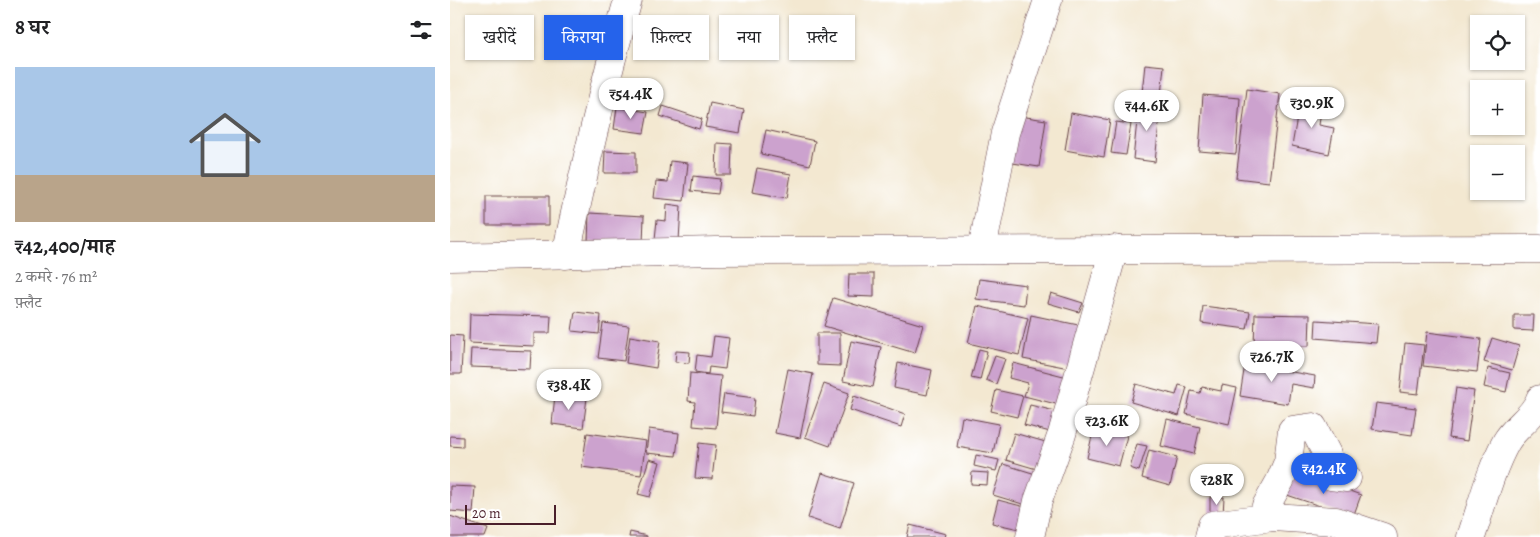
<!DOCTYPE html>
<html lang="hi">
<meta charset="utf-8">
<style>
:root{--surface:#fff;--page:#f2f2f2;--text:#202124;--muted:#757577;--accent:#2563eb}
body{margin:0;font-family:Alegreya,"Noto Serif Devanagari",serif;background:var(--page);color:var(--text);height:100vh;display:flex;flex-direction:column;font-size:19px;white-space:nowrap}
*{box-sizing:border-box;margin:0}
p{font-size:16px;color:var(--muted)}
.icon{flex:none;width:28px;height:28px;fill:none;stroke:currentColor;stroke-width:2;stroke-linecap:round;stroke-linejoin:round}
.map{position:relative;flex:1;overflow:hidden}
.sheet{display:flex;flex-direction:column;background:var(--surface);width:450px}
.sheet>*{flex:none}
.guide{position:absolute;left:15px;top:15px;width:475px;height:45px;display:flex;gap:10px}
.controls{position:absolute;left:1020px;top:15px;display:grid;gap:10px}
.controls a{display:grid;place-items:center;width:55px;height:55px;border-radius:0px;background:var(--surface);box-shadow:0 1px 4px #0004;font-size:25px}
.scale{position:absolute;left:15px;bottom:12px;width:91px;box-sizing:border-box;padding-left:5px;border:2px solid #4a1f2b;border-top:0;font-size:14px;line-height:18px;white-space:nowrap;color:#4a1f2b;-webkit-text-stroke:4px #fff;paint-order:stroke}
.price{position:absolute;translate:-50% -42px;padding:0 11px;border-radius:18px;background:#fff;color:#222;font-size:16px;line-height:32px;filter:drop-shadow(0 1px 2px #0008)}
.price::after{content:'';position:absolute;left:50%;top:30px;width:15px;height:11px;margin-left:-8px;background:inherit;clip-path:polygon(0 0,100% 0,50% 100%)}
.price.active{background:var(--accent);color:#fff}
ul{padding:0;list-style:none}
li{display:grid;align-content:center;gap:10px;height:265px;padding:0 15px}
li span{display:grid;place-items:center;height:155px;border-radius:0px;color:#555}
li>.icon{margin-inline-start:auto}
span .icon{width:90px;height:90px;fill:#fffc;stroke-width:1}
li b{font-size:21px}
h2{display:flex;justify-content:space-between;align-items:center;height:60px;padding:0 15px;font-size:21px}
.pill{padding:0 18px;border-radius:0px;background:var(--surface);box-shadow:0 1px 4px #0004;font-size:18px;line-height:45px}
.pill.active{background:var(--accent);color:#fff}
main{display:flex;flex:1;min-height:0}
.map>svg:first-child{display:block}
.building{fill:#cca2ce}
.lines{fill:none;stroke-linecap:round;stroke-linejoin:round}
.street-casing{stroke:#633d44;stroke-width:29}
.secondary-casing{stroke:#633d44;stroke-width:29}
.street{stroke:#fff;stroke-width:28}
.secondary{stroke:#fff;stroke-width:28}
</style>
<main>
<section class="sheet">
<h2>8 घर<svg class="icon" aria-label="filters" viewBox="0 0 24 24"><path d="M4 7h16M4 17h16"/><circle cx="9" cy="7" r="2"/><circle cx="15" cy="17" r="2"/></svg></h2>
<ul>
<li><span style="background:linear-gradient(#a9c7e8 70%,#b9a48a 0)"><svg class="icon" aria-label="home" viewBox="0 0 24 24"><path d="M3 11l9-7 9 7M6 9v11h12V9"/></svg></span><div><b>₹42,400/माह</b><p>2 कमरे · 76 m²</p><p>फ़्लैट</p></div></li>
</ul>
</section>
<div class="map">
<svg width="1090" height="537" viewBox="0 0 1090 537">
<rect width="100%" height="100%" fill="#fff"/>
<filter id="ink" filterUnits="userSpaceOnUse"><feTurbulence type="fractalNoise" baseFrequency=".02" numOctaves="2"/><feDisplacementMap in="SourceGraphic" scale="10" xChannelSelector="R" yChannelSelector="G"/><feConvolveMatrix kernelMatrix="1 2 1 2 8 2 1 2 1" color-interpolation-filters="sRGB"/></filter>
<filter id="wash" filterUnits="userSpaceOnUse"><feTurbulence type="fractalNoise" baseFrequency=".0096" numOctaves="4" result="noise"/><feDisplacementMap in="SourceGraphic" scale="20" xChannelSelector="R" yChannelSelector="G"/><feGaussianBlur stdDeviation="1.12" result="paint"/><feColorMatrix in="noise" values="0 0 0 0 0 0 0 0 0 0 0 0 0 0 0 0 0 1.4 0 .05"/><feComposite in="paint" operator="in"/></filter>
<g filter="url(#wash)">
<rect width="100%" height="100%" fill="#f3e8d1"/>
<g id="blocks">
<path class="building" d="M 695,64 L 714,66 L 711,95 L 692,93 Z
M 797,89 L 830,94 L 819,182 L 786,178 Z
M 753,95 L 790,98 L 786,154 L 749,151 Z
M 850,100 L 872,104 L 869,125 L 884,128 L 879,154 L 842,146 Z
M 689,102 L 711,104 L 705,162 L 683,159 Z
M 260,103 L 294,110 L 290,133 L 255,127 Z
M 213,106 L 252,119 L 249,129 L 210,116 Z
M 167,107 L 198,112 L 194,133 L 164,129 Z
M 621,113 L 660,120 L 654,157 L 615,150 Z
M 563,115 L 596,120 L 589,167 L 556,162 Z
M 666,122 L 681,124 L 676,155 L 661,153 Z
M 316,130 L 365,141 L 360,165 L 311,154 Z
M 267,143 L 282,144 L 281,175 L 266,175 Z
M 155,151 L 186,152 L 186,173 L 154,173 Z
M 220,161 L 238,163 L 234,201 L 204,198 L 206,181 L 218,182 Z
M 307,168 L 341,174 L 337,198 L 302,192 Z
M 243,176 L 270,179 L 268,194 L 241,191 Z
M 36,196 L 99,196 L 99,225 L 36,225 Z
M 217,204 L 231,206 L 229,241 L 205,239 L 207,220 L 216,221 Z
M 139,213 L 194,216 L 193,244 L 138,242 Z
M 399,274 L 424,274 L 424,297 L 398,296 Z
M 529,279 L 576,285 L 574,305 L 526,299 Z
M 601,293 L 633,303 L 629,312 L 598,303 Z
M 383,298 L 473,325 L 465,353 L 374,326 Z
M 527,306 L 578,318 L 569,355 L 518,343 Z
M 753,306 L 800,312 L 797,329 L 751,323 Z
M 125,312 L 151,315 L 149,334 L 122,331 Z
M 20,314 L 101,316 L 100,333 L 84,333 L 84,346 L 19,343 Z
M 805,314 L 860,315 L 859,346 L 804,345 Z
M 581,315 L 633,326 L 624,369 L 573,359 Z
M 1064,315 L 1084,315 L 1083,331 L 1064,330 Z
M 866,320 L 928,324 L 926,343 L 865,338 Z
M 153,323 L 179,326 L 174,361 L 148,358 Z
M 977,332 L 1031,339 L 1027,372 L 973,366 Z
M 367,333 L 390,333 L 390,366 L 367,365 Z
M 0,335 L 13,336 L 11,374 L 0,374 Z
M 180,336 L 210,341 L 206,368 L 176,363 Z
M 264,336 L 279,338 L 275,369 L 259,367 L 258,374 L 245,372 L 247,355 L 261,357 Z
M 1042,338 L 1069,346 L 1062,370 L 1034,362 Z
M 401,341 L 431,347 L 423,387 L 393,381 Z
M 955,343 L 974,345 L 968,394 L 950,392 Z
M 21,349 L 81,351 L 80,369 L 20,367 Z
M 529,349 L 537,351 L 530,380 L 521,378 Z
M 226,351 L 240,352 L 239,363 L 225,362 Z
M 545,356 L 555,359 L 546,384 L 536,380 Z
M 448,363 L 482,370 L 477,395 L 444,388 Z
M 563,363 L 625,379 L 618,407 L 574,396 L 578,383 L 559,378 Z
M 795,364 L 865,376 L 864,388 L 841,384 L 838,404 L 790,396 Z
M 1038,368 L 1060,373 L 1056,392 L 1034,387 Z
M 338,369 L 363,374 L 350,438 L 325,433 Z
M 111,372 L 138,375 L 137,390 L 109,387 Z
M 240,373 L 271,376 L 266,428 L 243,426 L 245,402 L 238,401 Z
M 374,384 L 399,393 L 380,446 L 355,437 Z
M 686,384 L 726,395 L 729,385 L 737,387 L 729,416 L 681,402 Z
M 772,385 L 787,388 L 779,424 L 736,414 L 741,391 L 750,393 L 752,387 L 771,391 Z
M 1006,388 L 1024,391 L 1017,441 L 999,438 Z
M 546,390 L 573,396 L 567,417 L 541,411 Z
M 274,394 L 305,398 L 303,416 L 271,412 Z
M 105,395 L 137,398 L 133,428 L 102,424 Z
M 404,396 L 455,414 L 451,427 L 400,410 Z
M 926,403 L 966,408 L 962,435 L 922,429 Z
M 580,405 L 605,411 L 600,432 L 574,425 Z
M 512,417 L 549,424 L 543,453 L 507,447 Z
M 717,419 L 750,427 L 744,454 L 711,446 Z
M 644,427 L 677,436 L 669,466 L 637,458 Z
M 199,429 L 229,433 L 226,456 L 196,453 Z
M 137,433 L 196,441 L 191,475 L 132,467 Z
M 564,433 L 599,443 L 590,470 L 556,460 Z
M 0,436 L 13,437 L 13,447 L 0,446 Z
M 249,443 L 266,445 L 262,479 L 245,478 Z
M 687,444 L 697,446 L 689,471 L 680,468 Z
M 699,450 L 727,457 L 720,486 L 692,478 Z
M 526,455 L 549,460 L 546,471 L 524,466 Z
M 199,459 L 210,462 L 200,497 L 188,494 Z
M 553,464 L 589,475 L 579,506 L 543,495 Z
M 522,472 L 538,473 L 537,485 L 521,484 Z
M 844,472 L 911,495 L 903,517 L 837,495 Z
M 372,473 L 404,483 L 390,529 L 358,518 Z
M 0,486 L 25,487 L 23,513 L 0,511 Z
M 760,497 L 774,497 L 773,515 L 760,514 Z
M 548,500 L 575,507 L 569,529 L 542,523 Z
M 0,516 L 38,529 L 35,537 L 0,537 Z
M 460,525 L 496,534 L 495,537 L 457,537 Z
M 180,532 L 197,536 L 197,537 L 179,537 Z"/>
</g>
</g>
<g filter="url(#ink)">
<use href="#blocks" fill-opacity="0" stroke="#633d44" stroke-width="1"/>
<g class="lines">
<defs>
<path id="street" d="M 532,250 L 555,133 L 598,0
M 116,255 C 134,169 154,84 178,0
M 822,517 L 816,506 L 830,481 L 838,462 L 842,430 L 863,427 L 877,454 L 881,476 L 897,478
M 580,537 L 588,501 L 612,434 L 664,249
M 759,537 L 762,525 L 822,517 L 886,521 L 933,537
M 1021,537 C 1032,505 1040,471 1056,442 C 1065,426 1084,417 1090,399"/>
<path id="secondary" d="M 0,257 L 266,251 L 1090,249"/>
</defs>
<use href="#street" class="street-casing"/>
<use href="#secondary" class="secondary-casing"/>
<use href="#street" class="street"/>
<use href="#secondary" class="secondary"/>
</g>
</g>
</svg>
<div class="controls">
<a><svg class="icon" aria-label="locate" viewBox="0 0 24 24"><circle cx="12" cy="12" r="6"/><path d="M12 2v4M12 18v4M2 12h4M18 12h4"/></svg></a>
<a>+</a>
<a>−</a>
</div>
<div class="scale">20 m</div>
<b class="price" style="left:181px;top:120px">₹54.4K</b>
<b class="price" style="left:862px;top:129px">₹30.9K</b>
<b class="price" style="left:697px;top:132px">₹44.6K</b>
<b class="price" style="left:822px;top:383px">₹26.7K</b>
<b class="price" style="left:119px;top:411px">₹38.4K</b>
<b class="price" style="left:657px;top:447px">₹23.6K</b>
<b class="price active" style="left:874px;top:495px">₹42.4K</b>
<b class="price" style="left:767px;top:506px">₹28K</b>
<div class="guide">
<a class="pill">खरीदें</a>
<a class="pill active">किराया</a>
<a class="pill">फ़िल्टर</a>
<a class="pill">नया</a>
<a class="pill">फ़्लैट</a>
</div>
</div>
</main>
